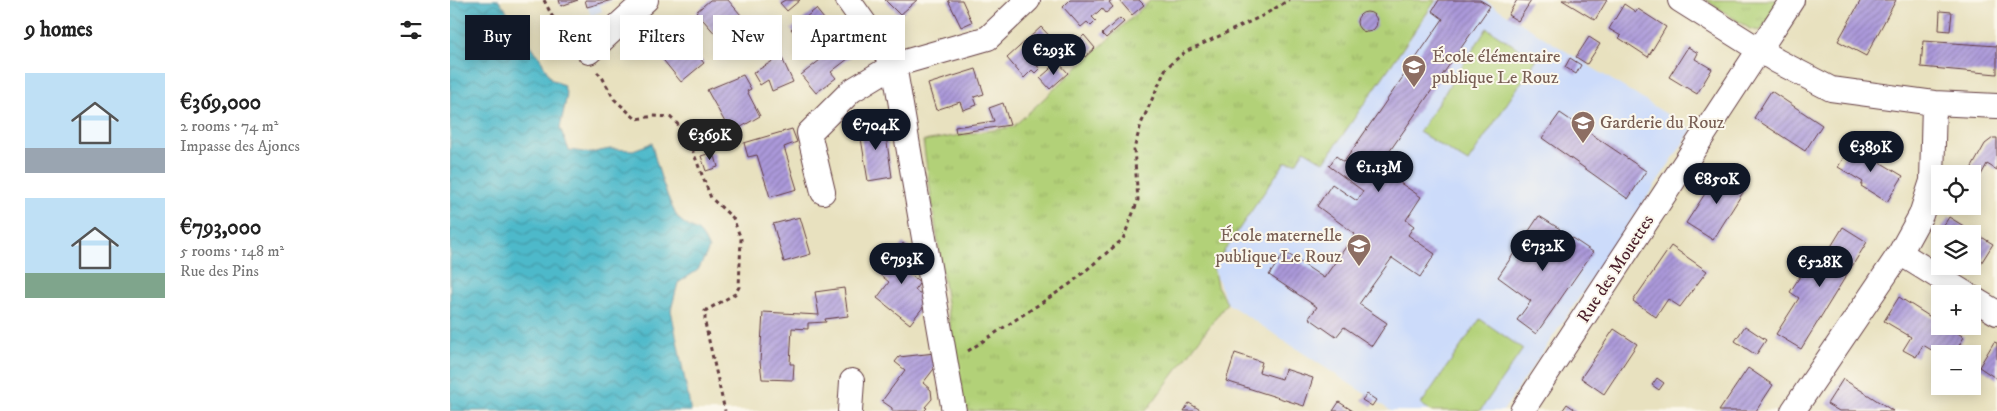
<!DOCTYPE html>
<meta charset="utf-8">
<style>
:root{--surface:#fff;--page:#f6f6f6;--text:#222;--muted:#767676;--accent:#111827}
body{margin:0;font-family:"IM FELL DW Pica",serif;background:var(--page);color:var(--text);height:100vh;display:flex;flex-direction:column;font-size:19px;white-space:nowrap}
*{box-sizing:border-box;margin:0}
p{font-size:16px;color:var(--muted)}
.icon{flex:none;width:28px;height:28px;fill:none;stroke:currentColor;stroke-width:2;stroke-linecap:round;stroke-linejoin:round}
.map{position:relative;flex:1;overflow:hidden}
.drawer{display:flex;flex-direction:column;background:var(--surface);width:450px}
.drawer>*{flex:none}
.banner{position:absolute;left:15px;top:15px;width:475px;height:45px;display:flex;gap:10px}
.buttons{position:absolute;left:1481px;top:165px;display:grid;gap:10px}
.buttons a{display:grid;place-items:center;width:50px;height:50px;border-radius:0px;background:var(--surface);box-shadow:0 2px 12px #0003;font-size:25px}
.price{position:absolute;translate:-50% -42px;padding:0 11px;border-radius:18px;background:var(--accent);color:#fff;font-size:16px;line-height:32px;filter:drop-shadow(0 1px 2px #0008)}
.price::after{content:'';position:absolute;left:50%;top:30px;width:15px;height:11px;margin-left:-8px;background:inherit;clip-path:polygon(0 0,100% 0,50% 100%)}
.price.current{background:#222;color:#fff}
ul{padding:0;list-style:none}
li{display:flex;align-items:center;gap:15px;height:125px;padding:0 25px}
li span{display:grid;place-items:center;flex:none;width:140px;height:100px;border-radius:0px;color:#555}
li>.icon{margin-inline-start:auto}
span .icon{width:60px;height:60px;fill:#fffc;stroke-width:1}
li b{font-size:21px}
h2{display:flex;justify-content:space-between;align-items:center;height:60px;padding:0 25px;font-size:21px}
.chip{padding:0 18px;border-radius:0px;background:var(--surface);box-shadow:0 2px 12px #0003;font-size:18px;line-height:45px}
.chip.current{background:var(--accent);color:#fff}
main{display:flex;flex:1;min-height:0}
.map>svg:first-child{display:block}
.built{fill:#ccdbfa}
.grass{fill:url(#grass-tufts);stroke:#7e7852}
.garden{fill:#b2d178;stroke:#7e7852}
.water{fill:url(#water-waves);stroke:#4c6c7a}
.building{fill:url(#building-hatch)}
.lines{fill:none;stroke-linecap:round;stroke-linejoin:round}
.street-casing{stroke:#623c41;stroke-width:26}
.path{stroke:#623c41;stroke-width:3;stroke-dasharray:4 4;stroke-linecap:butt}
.street{stroke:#fff;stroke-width:24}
.labels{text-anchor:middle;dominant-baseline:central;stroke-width:4;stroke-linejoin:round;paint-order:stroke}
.education-label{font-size:18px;fill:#785e54;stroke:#fbf7ec;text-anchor:start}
.street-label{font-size:18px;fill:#4a1f2b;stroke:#fbf7ec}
</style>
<main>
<section class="drawer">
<h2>9 homes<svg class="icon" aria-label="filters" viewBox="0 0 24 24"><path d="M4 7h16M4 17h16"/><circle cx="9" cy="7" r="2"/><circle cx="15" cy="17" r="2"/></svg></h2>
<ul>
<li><span style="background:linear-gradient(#bfe0f5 75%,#9aa5b1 0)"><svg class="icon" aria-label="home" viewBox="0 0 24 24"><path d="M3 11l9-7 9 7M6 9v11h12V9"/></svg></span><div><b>€369,000</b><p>2 rooms · 74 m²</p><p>Impasse des Ajoncs</p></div></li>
<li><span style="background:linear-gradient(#bfe0f5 75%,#7fa58c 0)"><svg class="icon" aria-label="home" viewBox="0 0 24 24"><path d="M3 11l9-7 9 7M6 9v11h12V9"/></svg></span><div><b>€793,000</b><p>5 rooms · 148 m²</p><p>Rue des Pins</p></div></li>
</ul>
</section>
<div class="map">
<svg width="1547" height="411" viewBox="0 0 1547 411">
<defs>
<pattern id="grass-tufts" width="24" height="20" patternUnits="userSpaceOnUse" patternTransform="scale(1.25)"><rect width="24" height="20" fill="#b2d178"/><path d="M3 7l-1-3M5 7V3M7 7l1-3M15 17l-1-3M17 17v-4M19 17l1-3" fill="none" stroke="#9bb368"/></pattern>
<pattern id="water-waves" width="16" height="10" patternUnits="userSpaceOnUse" patternTransform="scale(1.25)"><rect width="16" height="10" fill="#4eb9ca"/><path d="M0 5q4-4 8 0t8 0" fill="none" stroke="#4396a4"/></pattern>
<pattern id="building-hatch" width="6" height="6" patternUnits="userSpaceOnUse" patternTransform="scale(1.25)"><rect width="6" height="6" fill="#ab99da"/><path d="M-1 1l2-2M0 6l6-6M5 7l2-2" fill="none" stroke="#8d7cb1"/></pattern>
</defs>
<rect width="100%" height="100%" fill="#fbf7ec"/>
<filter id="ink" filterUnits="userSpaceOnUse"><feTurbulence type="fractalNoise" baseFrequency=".02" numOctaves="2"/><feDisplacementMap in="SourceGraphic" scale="10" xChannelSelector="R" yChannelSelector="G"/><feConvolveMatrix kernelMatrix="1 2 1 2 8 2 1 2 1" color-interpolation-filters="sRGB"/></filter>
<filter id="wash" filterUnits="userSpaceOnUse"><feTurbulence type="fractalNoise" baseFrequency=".0096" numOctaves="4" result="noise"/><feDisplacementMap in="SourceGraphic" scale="20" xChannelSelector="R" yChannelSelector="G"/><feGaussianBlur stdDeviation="1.12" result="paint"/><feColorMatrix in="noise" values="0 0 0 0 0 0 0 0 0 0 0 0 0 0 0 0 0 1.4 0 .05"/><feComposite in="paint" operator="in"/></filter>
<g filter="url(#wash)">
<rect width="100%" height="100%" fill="#e8e1bf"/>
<path class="built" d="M 135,0 L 163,0 L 150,5 L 152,11 L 141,16 Z
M 987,0 L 1034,0 L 1242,130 L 1053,411 L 941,411 L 777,303 L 763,267 L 835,161 L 854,150 L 874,162 Z"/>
<path class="grass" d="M 701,0 L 986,0 L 874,162 L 854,150 L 847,162 L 835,162 L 763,267 L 767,286 L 777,303 L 696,411 L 513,411 L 473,141 L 563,127 Z
M 1256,0 L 1334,0 L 1310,31 L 1300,29 Z"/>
<path class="garden" d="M 1037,28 L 1086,60 L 1018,162 L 969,132 Z
M 1030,319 L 1073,349 L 1030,411 L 981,411 L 971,404 Z"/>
<path class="water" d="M 0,0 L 49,0 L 90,58 L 101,79 L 113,85 L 117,95 L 110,128 L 119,150 L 140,153 L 160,149 L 183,150 L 202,143 C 203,156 221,212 230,220 C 246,234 248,224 259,249 L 248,270 L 228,283 L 221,310 L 241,411 L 0,411 Z"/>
<g id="blocks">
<path class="building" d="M 109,0 L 128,0 L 111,6 Z
M 135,0 L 162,0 L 137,7 Z
M 260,0 L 278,0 L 291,15 L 279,26 L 287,34 L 275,45 L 246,12 Z
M 335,0 L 350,0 L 337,11 L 330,3 Z
M 435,0 L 467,0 L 450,15 Z
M 498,0 L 512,0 L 522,22 L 511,27 Z
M 620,0 L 662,0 L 659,2 L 663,7 L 656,13 L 652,8 L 648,12 L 642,17 L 646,21 L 641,26 L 637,22 L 631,27 L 613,7 Z
M 672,0 L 689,0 L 694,5 L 682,15 L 670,1 Z
M 989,0 L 1030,0 L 1040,6 L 928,168 L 971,197 L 956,220 L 964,226 L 958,235 L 985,254 L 970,277 L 942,258 L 909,304 L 937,323 L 922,346 L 894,327 L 886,337 L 859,318 L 867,307 L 819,275 L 835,252 L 874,278 L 905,234 L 867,206 L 882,184 L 907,201 L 913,191 L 879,166 L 886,156 L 894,162 L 993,19 L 982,11 Z
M 1067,0 L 1081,1 L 1068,21 L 1058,15 Z
M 1112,0 L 1157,0 L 1145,20 Z
M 1411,0 L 1446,0 L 1416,56 L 1388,41 Z
M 1174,4 L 1186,12 L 1188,9 L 1216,27 L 1198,57 L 1169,38 L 1171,36 L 1159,29 Z
M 366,9 L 403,55 L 381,72 L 386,78 L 366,93 L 351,75 L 370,60 L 363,51 L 361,52 L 341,29 Z
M 1490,11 L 1502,12 L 1500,31 L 1489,30 Z
M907 22a10 10 0 1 1 20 0a10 10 0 1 1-20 0Z
M 670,18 L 674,22 L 656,38 L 652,34 Z
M 591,27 L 609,46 L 601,53 L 605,57 L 601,61 L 597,57 L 587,66 L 590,68 L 585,73 L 582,70 L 574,78 L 557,58 Z
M 634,35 L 645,48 L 635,57 L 624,45 Z
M 233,37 L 254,63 L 231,82 L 210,56 Z
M 1139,37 L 1150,44 L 1137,64 L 1126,57 Z
M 1473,41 L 1547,46 L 1547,74 L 1471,67 Z
M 1238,47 L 1248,53 L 1245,59 L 1262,69 L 1247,94 L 1219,77 Z
M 331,56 L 343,82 L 322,91 L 318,80 L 310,85 L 303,73 Z
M 1120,58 L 1131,65 L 1126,74 L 1115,67 Z
M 608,62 L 618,73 L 600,89 L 590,78 Z
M 526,69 L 534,94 L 524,97 L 527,105 L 513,110 L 510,102 L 486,110 L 478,84 Z
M 293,75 L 301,89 L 297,91 L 310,116 L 281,133 L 257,90 Z
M 1321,91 L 1372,125 L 1355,151 L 1304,118 Z
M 553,103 L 560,125 L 506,133 L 505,127 L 544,121 L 539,108 Z
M 1110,113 L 1196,171 L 1178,199 L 1092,138 Z
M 434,122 L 442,177 L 418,181 L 409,126 Z
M 342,129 L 347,142 L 334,147 L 347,189 L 320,197 L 307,155 L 298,157 L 294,143 Z
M 1543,138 L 1547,138 L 1547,170 L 1537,164 L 1531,175 L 1521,169 L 1535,144 Z
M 1401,145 L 1453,176 L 1437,202 L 1411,186 L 1413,182 L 1388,167 Z
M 264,152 L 268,167 L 256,171 L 251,156 Z
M 1271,169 L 1297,186 L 1263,240 L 1236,223 Z
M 1089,216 L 1110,229 L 1096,249 L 1108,258 L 1122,238 L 1143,252 L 1086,334 L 1067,320 L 1081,301 L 1048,277 Z
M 350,217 L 361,254 L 334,262 L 323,224 Z
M 1499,217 L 1543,244 L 1528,268 L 1522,265 L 1522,234 L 1490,234 L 1490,245 L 1484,241 Z
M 1393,227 L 1417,242 L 1351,349 L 1326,334 L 1349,298 L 1340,292 L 1354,270 L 1363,276 Z
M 453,243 L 470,257 L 458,273 L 470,282 L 465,290 L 469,293 L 475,292 L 477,302 L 460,324 L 427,298 L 439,282 L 429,274 Z
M 1221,246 L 1257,271 L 1230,307 L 1218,299 L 1206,317 L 1183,301 Z
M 394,288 L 398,316 L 375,319 L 376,322 L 358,323 L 358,329 L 342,328 L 340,364 L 344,364 L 343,380 L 312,379 L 310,362 L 313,312 L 369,315 L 365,292 Z
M 1449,297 L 1490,323 L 1490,326 L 1496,326 L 1514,337 L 1504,354 L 1490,355 L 1473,345 L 1466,357 L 1453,350 L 1461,337 L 1434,321 Z
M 1295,326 L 1316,340 L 1306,355 L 1285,341 Z
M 1164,329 L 1187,344 L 1154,394 L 1131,378 Z
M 1544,342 L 1547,343 L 1547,379 L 1529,367 Z
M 485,353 L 487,365 L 473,383 L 481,390 L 482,399 L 475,407 L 477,408 L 474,411 L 442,411 L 442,408 L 432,401 L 455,370 L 445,362 L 449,357 Z
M 785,353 L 812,362 L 809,372 L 832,379 L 835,369 L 863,378 L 854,406 L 776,381 Z
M 1298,368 L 1323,385 L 1306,411 L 1269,411 Z
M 1207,378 L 1214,383 L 1209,390 L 1202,385 Z
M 1393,379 L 1420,396 L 1443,411 L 1389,411 L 1377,404 Z
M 917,394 L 926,400 L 922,406 L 912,400 Z
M 889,402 L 903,411 L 883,411 Z
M 739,403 L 752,411 L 734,411 Z
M 1117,404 L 1127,411 L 1112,411 Z"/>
</g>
</g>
<g filter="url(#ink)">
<use href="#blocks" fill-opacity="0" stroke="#623c41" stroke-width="1"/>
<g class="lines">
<defs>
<path id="street" d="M 398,0 L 444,65 L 504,411
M 1230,0 L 1327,61 L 1381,89 L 1484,103 L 1547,106
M 139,52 L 196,0
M 373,192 L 359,133 L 401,91 L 444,65 L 538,38 L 578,0
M 1450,253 L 1516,294
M 1522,298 L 1547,313
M 400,411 L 402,381
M 1072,411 L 1342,0
M 1343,411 L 1450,253 L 1471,215 L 1482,181 L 1484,103"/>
</defs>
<use href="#street" class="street-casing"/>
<path class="path" d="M 94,0 L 102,16 L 123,36
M 147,72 L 152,77 L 164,99 L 186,119 L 204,116 L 220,117 L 235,131 L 261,198 L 283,218 L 291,239 L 289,287 L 285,294 L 255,311 L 255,323 L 275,411
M 518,351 L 620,284 L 673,239 L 688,200 L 684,149 L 691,124 L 716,68 L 735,52 L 812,16 L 839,0"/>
<use href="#street" class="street"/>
</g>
</g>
<defs>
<symbol id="school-pin" viewBox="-11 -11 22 30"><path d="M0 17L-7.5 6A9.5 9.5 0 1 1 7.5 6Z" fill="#8d6e63" stroke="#fbf7ec"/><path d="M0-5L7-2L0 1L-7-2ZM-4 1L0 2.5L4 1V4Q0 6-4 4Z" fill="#fff"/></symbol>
</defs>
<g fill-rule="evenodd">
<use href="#school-pin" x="950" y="53" width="28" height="38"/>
<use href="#school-pin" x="1119" y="109" width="28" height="38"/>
<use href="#school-pin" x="895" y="232" width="28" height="38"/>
</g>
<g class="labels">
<g class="education-label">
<text x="982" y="57">École élémentaire<tspan x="982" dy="21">publique Le Rouz</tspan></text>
<text x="1150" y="123">Garderie du Rouz</text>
<text x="892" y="236" text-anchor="end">École maternelle<tspan x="892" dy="21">publique Le Rouz</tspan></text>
</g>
<g class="street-label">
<text transform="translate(1166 269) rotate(-57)">Rue des Mouettes</text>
</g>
</g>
</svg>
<div class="buttons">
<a><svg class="icon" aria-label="locate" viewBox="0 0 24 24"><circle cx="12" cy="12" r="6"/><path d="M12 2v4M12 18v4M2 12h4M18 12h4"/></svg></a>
<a><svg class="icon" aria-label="layers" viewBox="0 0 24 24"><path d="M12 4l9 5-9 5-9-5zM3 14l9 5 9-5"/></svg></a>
<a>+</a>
<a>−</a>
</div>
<b class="price" style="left:604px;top:76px">€293K</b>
<b class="price" style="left:426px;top:151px">€704K</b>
<b class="price current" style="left:260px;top:161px">€369K</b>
<b class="price" style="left:1421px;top:173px">€389K</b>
<b class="price" style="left:929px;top:193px">€1.13M</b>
<b class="price" style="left:1267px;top:205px">€850K</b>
<b class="price" style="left:1093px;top:272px">€732K</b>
<b class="price" style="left:452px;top:285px">€793K</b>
<b class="price" style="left:1370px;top:288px">€528K</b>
<div class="banner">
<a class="chip current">Buy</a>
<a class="chip">Rent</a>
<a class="chip">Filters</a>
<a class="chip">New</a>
<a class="chip">Apartment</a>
</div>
</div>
</main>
